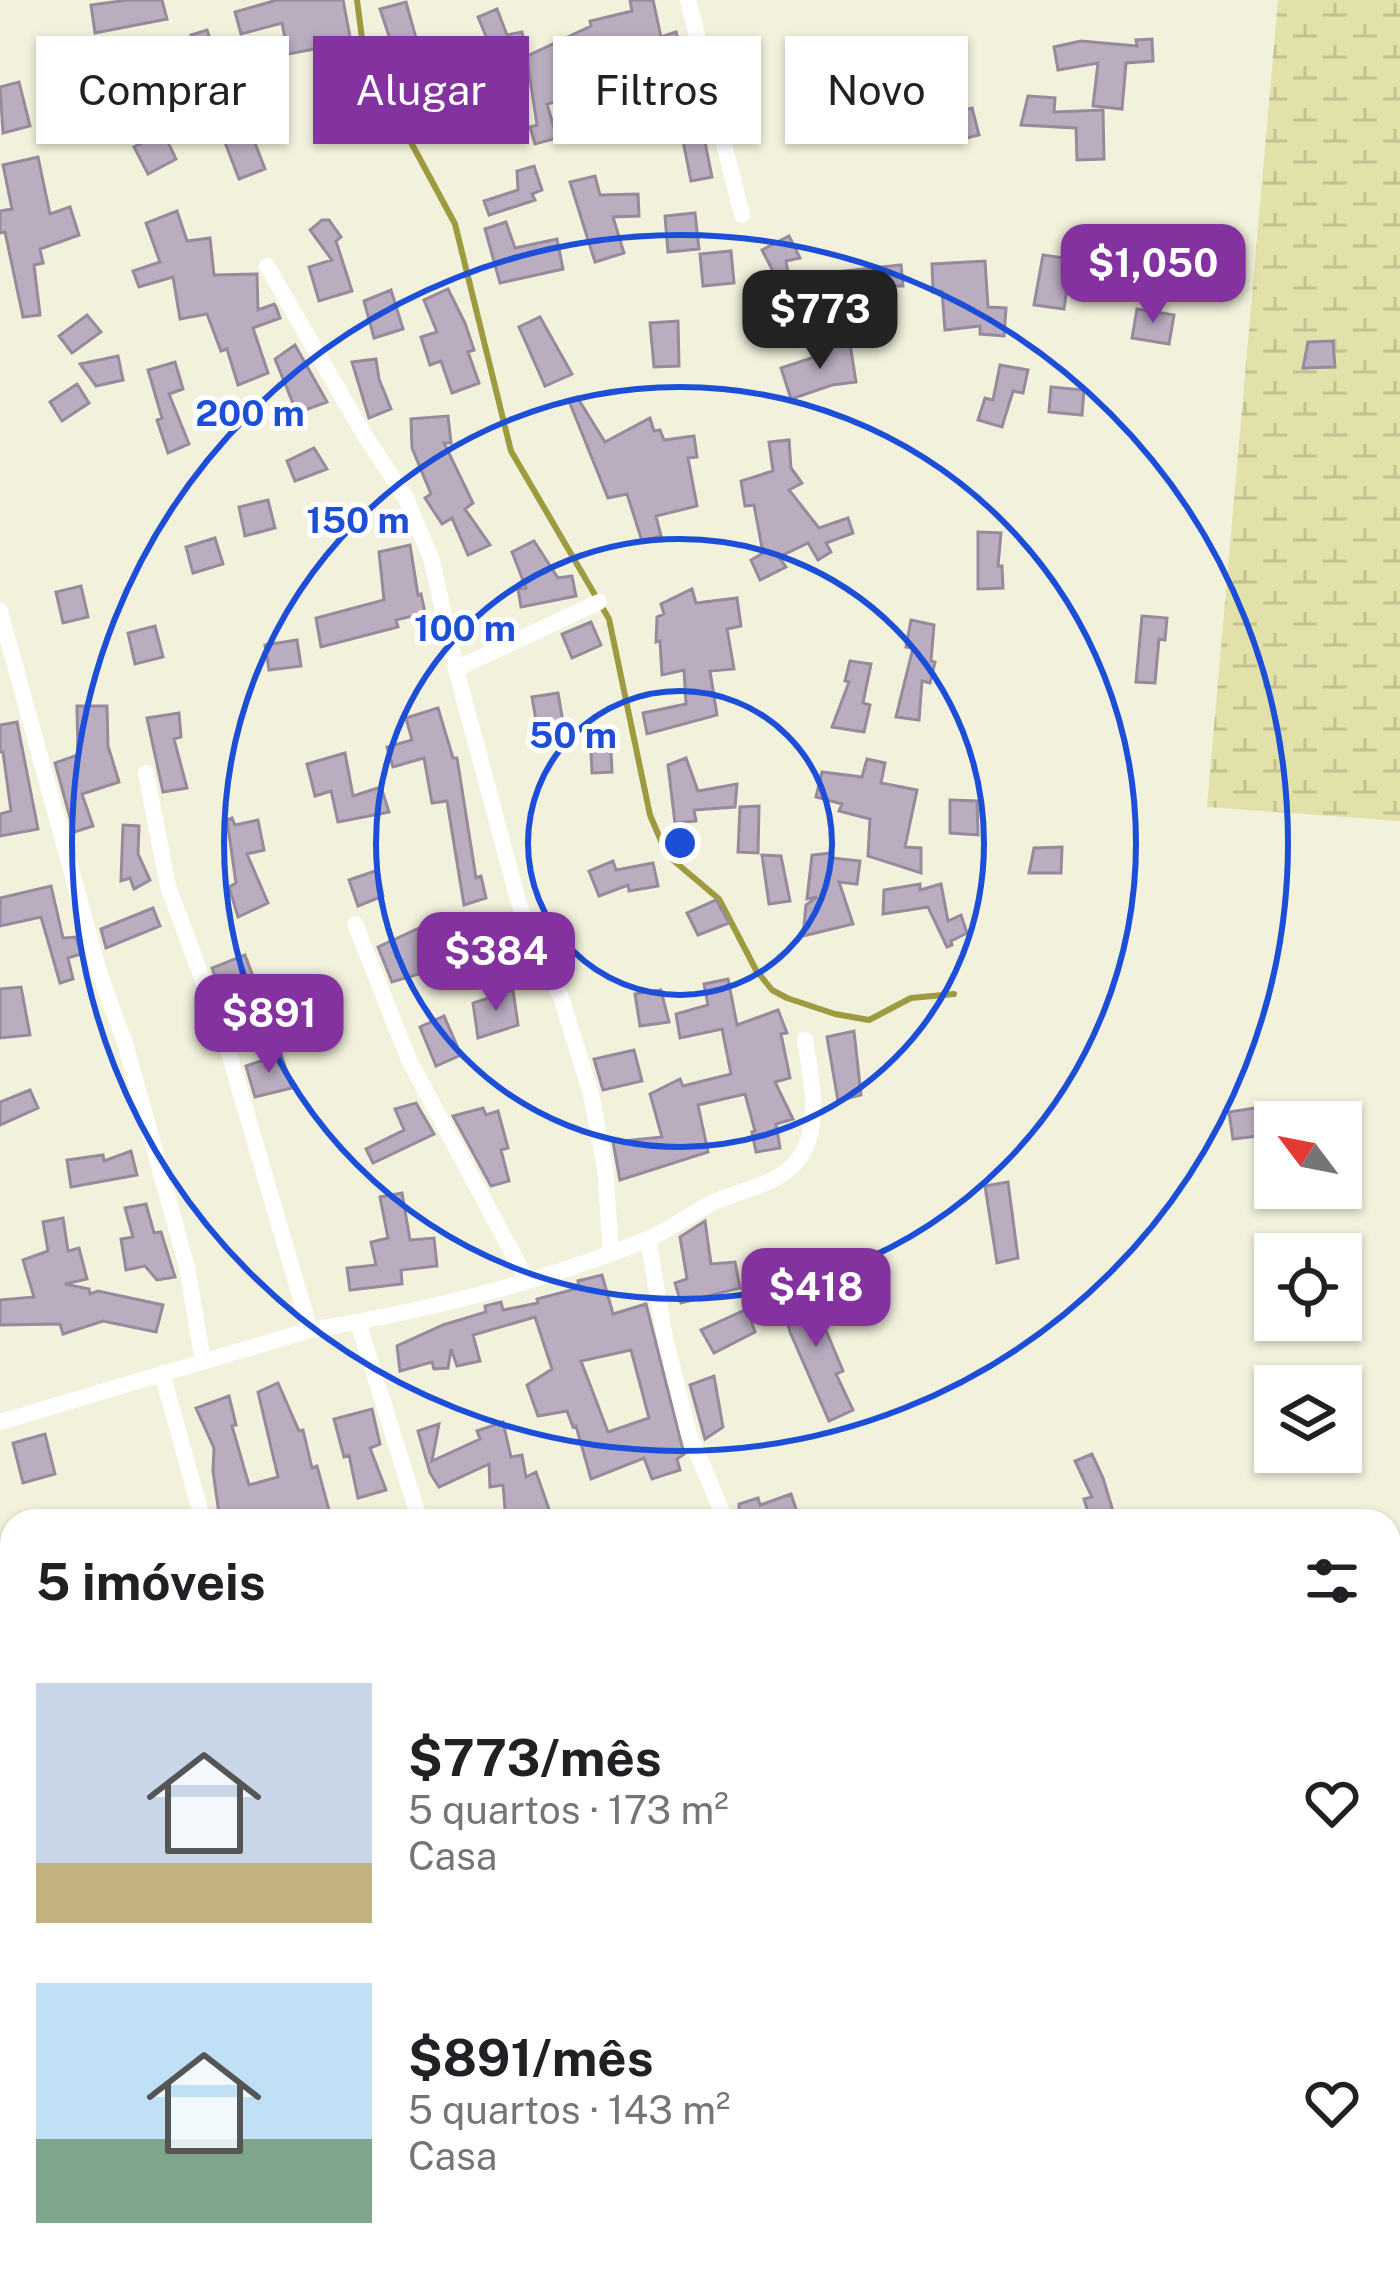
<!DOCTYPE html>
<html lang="pt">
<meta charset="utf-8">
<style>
:root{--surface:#fff;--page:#f6f6f6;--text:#202124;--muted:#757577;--accent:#8432a0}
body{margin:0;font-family:"Public Sans",sans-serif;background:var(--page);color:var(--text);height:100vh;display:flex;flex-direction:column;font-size:45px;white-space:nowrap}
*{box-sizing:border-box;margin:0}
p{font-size:39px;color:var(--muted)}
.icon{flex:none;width:66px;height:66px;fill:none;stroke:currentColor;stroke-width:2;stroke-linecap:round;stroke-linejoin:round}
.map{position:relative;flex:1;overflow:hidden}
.drawer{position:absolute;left:0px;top:1509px;width:1401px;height:771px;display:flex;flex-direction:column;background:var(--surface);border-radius:36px 36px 0 0;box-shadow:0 3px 9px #0004}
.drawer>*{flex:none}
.top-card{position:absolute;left:36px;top:36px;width:1329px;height:108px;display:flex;gap:24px}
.needle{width:78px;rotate:302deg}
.controls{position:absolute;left:1254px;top:1101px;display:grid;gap:24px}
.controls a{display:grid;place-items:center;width:108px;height:108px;border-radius:0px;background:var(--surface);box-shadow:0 3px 9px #0004;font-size:60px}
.price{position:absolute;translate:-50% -102px;padding:0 27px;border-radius:24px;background:var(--accent);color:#fff;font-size:39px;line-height:78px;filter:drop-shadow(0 3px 6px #0008)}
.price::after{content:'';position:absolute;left:50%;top:72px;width:36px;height:27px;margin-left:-18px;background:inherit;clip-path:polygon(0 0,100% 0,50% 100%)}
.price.selected{background:#222;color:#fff}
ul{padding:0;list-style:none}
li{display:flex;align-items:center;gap:36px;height:300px;padding:0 36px}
li span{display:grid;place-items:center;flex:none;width:336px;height:240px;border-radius:0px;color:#555}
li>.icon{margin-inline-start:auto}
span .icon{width:144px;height:144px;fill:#fffc;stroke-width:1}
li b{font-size:51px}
h2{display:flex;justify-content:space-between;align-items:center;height:144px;padding:0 36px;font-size:51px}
.tag{padding:0 42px;border-radius:0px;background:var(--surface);box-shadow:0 3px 9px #0004;font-size:42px;line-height:108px}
.tag.selected{background:var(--accent);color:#fff}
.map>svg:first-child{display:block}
.wetland{fill:url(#wetland-marsh)}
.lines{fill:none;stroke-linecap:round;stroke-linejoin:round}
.stream{stroke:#9e9a40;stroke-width:6}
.building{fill:#b9adbf;stroke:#978a9c;stroke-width:3;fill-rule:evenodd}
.street{stroke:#fff;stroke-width:16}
.ring{fill:none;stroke:#1d4ed8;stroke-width:6}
.centre{fill:#1d4ed8;stroke:#fff;stroke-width:6}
.ring-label{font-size:36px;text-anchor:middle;font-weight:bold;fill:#1d4ed8;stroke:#fff;stroke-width:10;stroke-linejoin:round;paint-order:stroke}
</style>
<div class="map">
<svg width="1400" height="2278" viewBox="0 0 1400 2278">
<defs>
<pattern id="wetland-marsh" width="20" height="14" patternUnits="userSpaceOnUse" patternTransform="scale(3)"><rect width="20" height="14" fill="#e2e1a9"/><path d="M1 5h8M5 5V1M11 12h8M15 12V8" fill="none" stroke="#c2c191"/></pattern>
</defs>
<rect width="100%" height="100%" fill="#f1f1dc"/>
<path class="wetland" d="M 1278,0 L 1400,0 L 1400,821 L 1207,807 Z
M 1400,1641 L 1400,2278 L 1247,2278 L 1246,2268 L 1389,2268 L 1389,1659 Z"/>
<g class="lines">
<path class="stream" d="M 357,0 L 363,46 L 377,89 L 407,135 L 455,224 L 511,451 L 609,619 L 650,815 L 667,855 L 719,899 L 756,970 L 772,990 L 787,998 L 835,1014 L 869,1020 L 911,998 L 954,994"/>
</g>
<path class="building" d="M 128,0 L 162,0 L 167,19 L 95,33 L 91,5 Z
M 277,0 L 343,0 L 351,42 L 288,54 L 282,23 L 241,34 L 235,12 Z
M 630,0 L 653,0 L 661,37 L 676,32 L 686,68 L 555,67 L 560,101 L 547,104 L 557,138 L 535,144 L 530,127 L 537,125 L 527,59 L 497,64 L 494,56 L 500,104 L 493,105 L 498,135 L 474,139 L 466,63 L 493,53 L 478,17 L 497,9 L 507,35 L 522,32 L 527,56 L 591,26 L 590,21 L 632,11 Z
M 406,2 L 419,49 L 426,47 L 437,83 L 408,93 L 380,9 Z
M 207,30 L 218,63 L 252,49 L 272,97 L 269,98 L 281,134 L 255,143 L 265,169 L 239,179 L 221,132 L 251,116 L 237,81 L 206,94 L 191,35 Z
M 1152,39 L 1153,61 L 1126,63 L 1122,109 L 1093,106 L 1098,63 L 1058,70 L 1054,47 L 1081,41 L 1137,46 L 1136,40 Z
M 689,78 L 697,128 L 702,127 L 712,177 L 691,181 L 680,126 L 664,129 L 657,85 Z
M 19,82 L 30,126 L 3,133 L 0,87 Z
M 621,94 L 627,121 L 606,126 L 604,115 L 587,119 L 583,102 Z
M 1028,96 L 1055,98 L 1054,112 L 1103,110 L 1104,159 L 1077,160 L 1076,128 L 1021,125 Z
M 972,108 L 979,135 L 951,142 L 945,115 Z
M 163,132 L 176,159 L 148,174 L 134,147 Z
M 38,157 L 50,214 L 70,207 L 79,235 L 40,249 L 43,263 L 34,265 L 40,315 L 23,317 L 5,232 L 0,233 L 0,211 L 12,209 L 3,165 Z
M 534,166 L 542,190 L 532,194 L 535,200 L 489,215 L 484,201 L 518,190 L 517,171 Z
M 595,176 L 600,195 L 638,194 L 639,216 L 613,217 L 624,253 L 595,262 L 570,182 Z
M 177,211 L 187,241 L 210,238 L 214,275 L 257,274 L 258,310 L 274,304 L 276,307 L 280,318 L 253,328 L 268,373 L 238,385 L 227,349 L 221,351 L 207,314 L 180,319 L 173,277 L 139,287 L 133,271 L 160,262 L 146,223 Z
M 695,213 L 699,249 L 668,252 L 665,216 Z
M 322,220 L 329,220 L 341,237 L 336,241 L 352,291 L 319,301 L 309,267 L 332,260 L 310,230 Z
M 506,222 L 515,248 L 557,239 L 563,269 L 500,283 L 485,229 Z
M 789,236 L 800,258 L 786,261 L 793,303 L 790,304 L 762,250 Z
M 731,251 L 734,283 L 703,286 L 700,254 Z
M 1043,255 L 1071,259 L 1064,309 L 1034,305 Z
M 985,261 L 988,307 L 1006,308 L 1004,336 L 980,334 L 980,326 L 945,330 L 942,291 L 933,292 L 932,264 Z
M 901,265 L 903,286 L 875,286 L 849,292 L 844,271 Z
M 448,289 L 465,323 L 474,350 L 468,352 L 479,383 L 452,393 L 441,361 L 430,365 L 421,337 L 437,332 L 424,300 Z
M 391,290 L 403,329 L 374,338 L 364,301 Z
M 1137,309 L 1174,315 L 1169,344 L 1132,338 Z
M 87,315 L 101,332 L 72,353 L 59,336 Z
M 540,317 L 572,374 L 545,386 L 519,327 Z
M 678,321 L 679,366 L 654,367 L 650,323 Z
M 1333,341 L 1335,367 L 1303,368 L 1308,342 Z
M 850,344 L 856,382 L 832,385 L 791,399 L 781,368 L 830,352 L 829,346 Z
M 295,345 L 327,402 L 297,413 L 275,359 Z
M 118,356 L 123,380 L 96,386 L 80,364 Z
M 376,359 L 379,379 L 391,409 L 369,418 L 352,362 Z
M 175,362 L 183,389 L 169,394 L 189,444 L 168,453 L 157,420 L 162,418 L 148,370 Z
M 1000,365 L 1028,370 L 1023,393 L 1013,391 L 1002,427 L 978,420 L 985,398 L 993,400 Z
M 77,384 L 89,403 L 62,421 L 50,402 Z
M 1051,387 L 1084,390 L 1082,415 L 1049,412 Z
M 577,397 L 605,442 L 650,418 L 654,431 L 660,430 L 664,440 L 694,436 L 697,457 L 688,458 L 697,506 L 656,516 L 661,536 L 642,541 L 627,494 L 608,498 L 569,401 Z
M 448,416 L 451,443 L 444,443 L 473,503 L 465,509 L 490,545 L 468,555 L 452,518 L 442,524 L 425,498 L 431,494 L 412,448 L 411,419 Z
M 789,440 L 791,468 L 802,483 L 789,490 L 819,528 L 848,518 L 853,533 L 826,543 L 831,552 L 818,560 L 808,543 L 779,557 L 786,567 L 760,580 L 751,560 L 763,553 L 754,505 L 745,506 L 741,481 L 773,471 L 769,442 Z
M 314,448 L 327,469 L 295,481 L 287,461 Z
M 268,500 L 275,528 L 245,536 L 239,507 Z
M 978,532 L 1001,533 L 998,566 L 1002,566 L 1003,588 L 978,589 Z
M 215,538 L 223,564 L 193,573 L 186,547 Z
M 534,541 L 558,578 L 572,576 L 576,596 L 521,607 L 518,589 L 526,588 L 512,552 Z
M 410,545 L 418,595 L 421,594 L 425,613 L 396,620 L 398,627 L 321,647 L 316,618 L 384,600 L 379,552 Z
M 81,586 L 88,617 L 63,623 L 56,592 Z
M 692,589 L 696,603 L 737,598 L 741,626 L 727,629 L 734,669 L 710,671 L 717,715 L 647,734 L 643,713 L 686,704 L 684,670 L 662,675 L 660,641 L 656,642 L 657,617 L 664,614 L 661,604 Z
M 1142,616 L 1167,618 L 1165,640 L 1159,639 L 1155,683 L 1136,682 Z
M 911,620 L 934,625 L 931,661 L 935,662 L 930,683 L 922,681 L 919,720 L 896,717 L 913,648 L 906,647 Z
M 591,622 L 601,645 L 572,658 L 562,634 Z
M 155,626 L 163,657 L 135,664 L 128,633 Z
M 297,640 L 301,666 L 269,670 L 265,645 Z
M 850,661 L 871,664 L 863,703 L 870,705 L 864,732 L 832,727 L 849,682 L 845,681 Z
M 558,693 L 564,728 L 538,732 L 532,697 Z
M 77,706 L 107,706 L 108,746 L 119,782 L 82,794 L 93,826 L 74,832 L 55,763 L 78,755 Z
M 438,708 L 453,758 L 457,758 L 476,878 L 481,876 L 486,898 L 464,905 L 447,801 L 432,803 L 424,758 L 393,767 L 387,747 L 412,740 L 406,718 Z
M 179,713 L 181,737 L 174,739 L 187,788 L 163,792 L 147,718 Z
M 17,722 L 38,829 L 0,836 L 0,814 L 11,811 L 3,752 L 0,752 L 0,725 Z
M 610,731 L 612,772 L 592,773 L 590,732 Z
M 345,753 L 353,796 L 381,787 L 389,812 L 338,822 L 331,791 L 315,796 L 307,764 Z
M 686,758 L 698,791 L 737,784 L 735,807 L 694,810 L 696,821 L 675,823 L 668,765 Z
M 867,759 L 885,763 L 881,783 L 917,790 L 905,847 L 921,848 L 921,873 L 868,856 L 870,819 L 839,811 L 842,804 L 816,797 L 822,772 L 862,777 Z
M 950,800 L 977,801 L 978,835 L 950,833 Z
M 759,806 L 758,853 L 738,852 L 740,807 Z
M 232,818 L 235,825 L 258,820 L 264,850 L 247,854 L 268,903 L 238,917 L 229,887 L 236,883 L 227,820 Z
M 123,825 L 139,826 L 138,854 L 150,880 L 134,889 L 130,878 L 121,881 Z
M 1062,847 L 1061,873 L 1029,873 L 1034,848 Z
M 832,853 L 832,858 L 860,861 L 857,884 L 839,882 L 853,924 L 803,936 L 806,905 L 817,897 L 807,899 L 812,855 Z
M 762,855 L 781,856 L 790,901 L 769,904 Z
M 613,861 L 616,870 L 653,863 L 658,886 L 629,891 L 628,885 L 599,896 L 589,871 Z
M 378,870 L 383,896 L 358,906 L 349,880 Z
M 920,884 L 920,890 L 941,884 L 948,921 L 961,915 L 967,933 L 951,941 L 952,945 L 947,947 L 928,907 L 883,914 L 884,890 Z
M 51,886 L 63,938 L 76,937 L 81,954 L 68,958 L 73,979 L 60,983 L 41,917 L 0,926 L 0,898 Z
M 716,900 L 729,923 L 698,935 L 687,913 Z
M 153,908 L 160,926 L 106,948 L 101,929 Z
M 439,919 L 441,929 L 476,923 L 479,933 L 450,942 L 469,980 L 450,987 L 442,967 L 392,982 L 378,947 Z
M 245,955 L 257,987 L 283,977 L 297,1033 L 267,1043 L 257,989 L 224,1002 L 212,968 Z
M 728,979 L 737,1025 L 778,1010 L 787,1033 L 781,1034 L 790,1078 L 775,1082 L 793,1119 L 776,1124 L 780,1148 L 756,1152 L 752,1132 L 755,1131 L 745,1094 L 698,1105 L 708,1152 L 620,1180 L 613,1142 L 662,1137 L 650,1094 L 680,1079 L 683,1086 L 731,1074 L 722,1029 L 680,1038 L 676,1014 L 708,1005 L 704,984 Z
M 21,987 L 30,1035 L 0,1038 L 0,989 Z
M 513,990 L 518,1025 L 478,1038 L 473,1003 Z
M 661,990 L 669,1022 L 640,1026 L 635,994 Z
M 444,1016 L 461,1055 L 436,1066 L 420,1027 Z
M 854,1031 L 861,1095 L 838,1101 L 827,1037 Z
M 634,1050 L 642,1081 L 603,1090 L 594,1059 Z
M 281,1054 L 292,1088 L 255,1097 L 246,1066 Z
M 30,1090 L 38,1108 L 0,1125 L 0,1102 Z
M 416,1103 L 434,1134 L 373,1163 L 366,1149 L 404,1130 L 395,1109 Z
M 1262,1107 L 1266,1135 L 1233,1139 L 1229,1112 Z
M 483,1108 L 486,1115 L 498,1111 L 508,1148 L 501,1150 L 509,1181 L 491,1186 L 453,1116 Z
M 131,1151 L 137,1175 L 71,1187 L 67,1160 L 103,1155 L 104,1161 Z
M 1008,1182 L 1018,1258 L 997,1263 L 985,1186 Z
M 402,1193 L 410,1240 L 434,1238 L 437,1266 L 401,1270 L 402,1284 L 350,1290 L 347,1268 L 376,1265 L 371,1242 L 388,1238 L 380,1197 Z
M 146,1204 L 154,1233 L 161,1232 L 175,1277 L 157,1280 L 145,1266 L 126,1270 L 121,1239 L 133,1237 L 125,1208 Z
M 63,1218 L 68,1251 L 79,1248 L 87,1279 L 65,1284 L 89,1289 L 90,1294 L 98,1291 L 163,1305 L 156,1332 L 103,1321 L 63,1334 L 60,1324 L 0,1325 L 0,1300 L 34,1297 L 23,1260 L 48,1251 L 43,1222 Z
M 705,1221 L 711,1264 L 735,1262 L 740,1288 L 681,1303 L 675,1283 L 687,1279 L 680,1237 Z
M 602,1275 L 613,1314 L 646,1304 L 684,1454 L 677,1459 L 680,1470 L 652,1479 L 644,1458 L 591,1479 L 576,1426 L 573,1427 L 567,1411 L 538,1416 L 527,1385 L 552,1369 L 535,1317 L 473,1335 L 480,1361 L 457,1366 L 451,1349 L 448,1368 L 434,1369 L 432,1362 L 400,1371 L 397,1346 L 443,1325 L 486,1312 L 485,1306 L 501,1302 L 503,1310 L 538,1303 L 537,1299 L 579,1288 L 578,1281 ZM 631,1350 L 649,1418 L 608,1432 L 581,1361 Z
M 806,1283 L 843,1371 L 836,1374 L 853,1410 L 829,1421 L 790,1332 L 781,1294 Z
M 747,1309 L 755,1332 L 714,1353 L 701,1330 Z
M 714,1376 L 723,1427 L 705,1439 L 690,1385 Z
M 278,1383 L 299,1431 L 303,1430 L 312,1468 L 317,1466 L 332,1521 L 220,1521 L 213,1471 L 214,1448 L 196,1408 L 229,1396 L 236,1425 L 232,1426 L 249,1485 L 278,1477 L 258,1392 Z
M 372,1409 L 380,1444 L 370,1448 L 386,1490 L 358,1498 L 349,1455 L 344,1457 L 334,1419 Z
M 503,1422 L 511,1457 L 522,1455 L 526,1477 L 536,1472 L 552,1518 L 506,1521 L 503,1485 L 490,1487 L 489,1464 L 439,1487 L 430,1473 L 418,1431 L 439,1424 L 432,1461 L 480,1439 L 477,1431 Z
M 45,1434 L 55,1474 L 23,1483 L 13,1443 Z
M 1092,1454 L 1103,1478 L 1116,1521 L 1103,1521 L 1101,1516 L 1090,1519 L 1084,1499 L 1092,1497 L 1075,1461 Z
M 791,1494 L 800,1521 L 739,1521 L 739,1504 L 758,1498 L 760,1505 Z"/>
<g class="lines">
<path class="street" d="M 688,0 L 742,215
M 267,266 L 365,436 L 406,498 L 432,561 L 456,669 L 519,904 L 535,946 L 561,997 L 591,1094 L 605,1167 L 611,1252
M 0,611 L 100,975 L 125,1043 L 187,1267 L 203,1361
M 456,669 L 599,602
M 146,773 L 168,886 L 226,1043 L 310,1330
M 355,924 L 409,1060 L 527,1280
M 648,1239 L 665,1338 L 689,1434 L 726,1521
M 358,1322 L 420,1521
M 162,1373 L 203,1521
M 0,1422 L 310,1330 C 418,1313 547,1281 648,1239 C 670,1230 690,1214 712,1203 C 741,1189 780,1186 800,1157 C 822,1125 811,1076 805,1040
M 178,2268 L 181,2278
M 411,2268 L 413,2278
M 629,2268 L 632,2278"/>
</g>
<g class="ring">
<circle cx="680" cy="843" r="152"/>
<circle cx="680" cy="843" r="304"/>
<circle cx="680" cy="843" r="456"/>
<circle cx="680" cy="843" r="608"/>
</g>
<circle cx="680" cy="843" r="18" class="centre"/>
<g class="ring-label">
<text x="250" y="426">200 m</text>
<text x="358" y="533">150 m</text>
<text x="465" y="641">100 m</text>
<text x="573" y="748">50 m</text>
</g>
</svg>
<div class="controls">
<a><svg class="needle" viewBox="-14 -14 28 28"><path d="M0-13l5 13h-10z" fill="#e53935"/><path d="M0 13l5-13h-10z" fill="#757577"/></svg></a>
<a><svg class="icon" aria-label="locate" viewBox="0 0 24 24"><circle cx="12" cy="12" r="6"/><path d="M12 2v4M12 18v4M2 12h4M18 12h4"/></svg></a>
<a><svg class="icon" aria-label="layers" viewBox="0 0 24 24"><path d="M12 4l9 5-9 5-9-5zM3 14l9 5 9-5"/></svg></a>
</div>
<b class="price" style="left:1153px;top:326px">$1,050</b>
<b class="price selected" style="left:820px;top:372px">$773</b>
<b class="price" style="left:496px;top:1014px">$384</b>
<b class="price" style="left:269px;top:1076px">$891</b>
<b class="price" style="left:816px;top:1350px">$418</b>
<div class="top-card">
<a class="tag">Comprar</a>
<a class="tag selected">Alugar</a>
<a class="tag">Filtros</a>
<a class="tag">Novo</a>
</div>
<section class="drawer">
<h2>5 imóveis<svg class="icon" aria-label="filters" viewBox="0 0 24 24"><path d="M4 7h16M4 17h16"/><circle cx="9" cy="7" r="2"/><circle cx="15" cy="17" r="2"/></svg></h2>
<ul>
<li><span style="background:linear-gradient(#c9d6e8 75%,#c2b280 0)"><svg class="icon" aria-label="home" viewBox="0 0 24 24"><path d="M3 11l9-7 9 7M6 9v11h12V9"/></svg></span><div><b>$773/mês</b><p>5 quartos · 173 m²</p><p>Casa</p></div><svg class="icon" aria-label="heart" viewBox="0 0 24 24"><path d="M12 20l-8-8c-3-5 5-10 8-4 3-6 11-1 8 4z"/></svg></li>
<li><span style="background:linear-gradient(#bfe0f5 65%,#7fa58c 0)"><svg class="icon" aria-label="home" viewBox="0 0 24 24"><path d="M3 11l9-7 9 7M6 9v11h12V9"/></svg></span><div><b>$891/mês</b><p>5 quartos · 143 m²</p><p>Casa</p></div><svg class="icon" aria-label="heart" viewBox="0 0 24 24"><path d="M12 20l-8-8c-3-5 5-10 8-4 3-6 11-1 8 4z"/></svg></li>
</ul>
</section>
</div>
